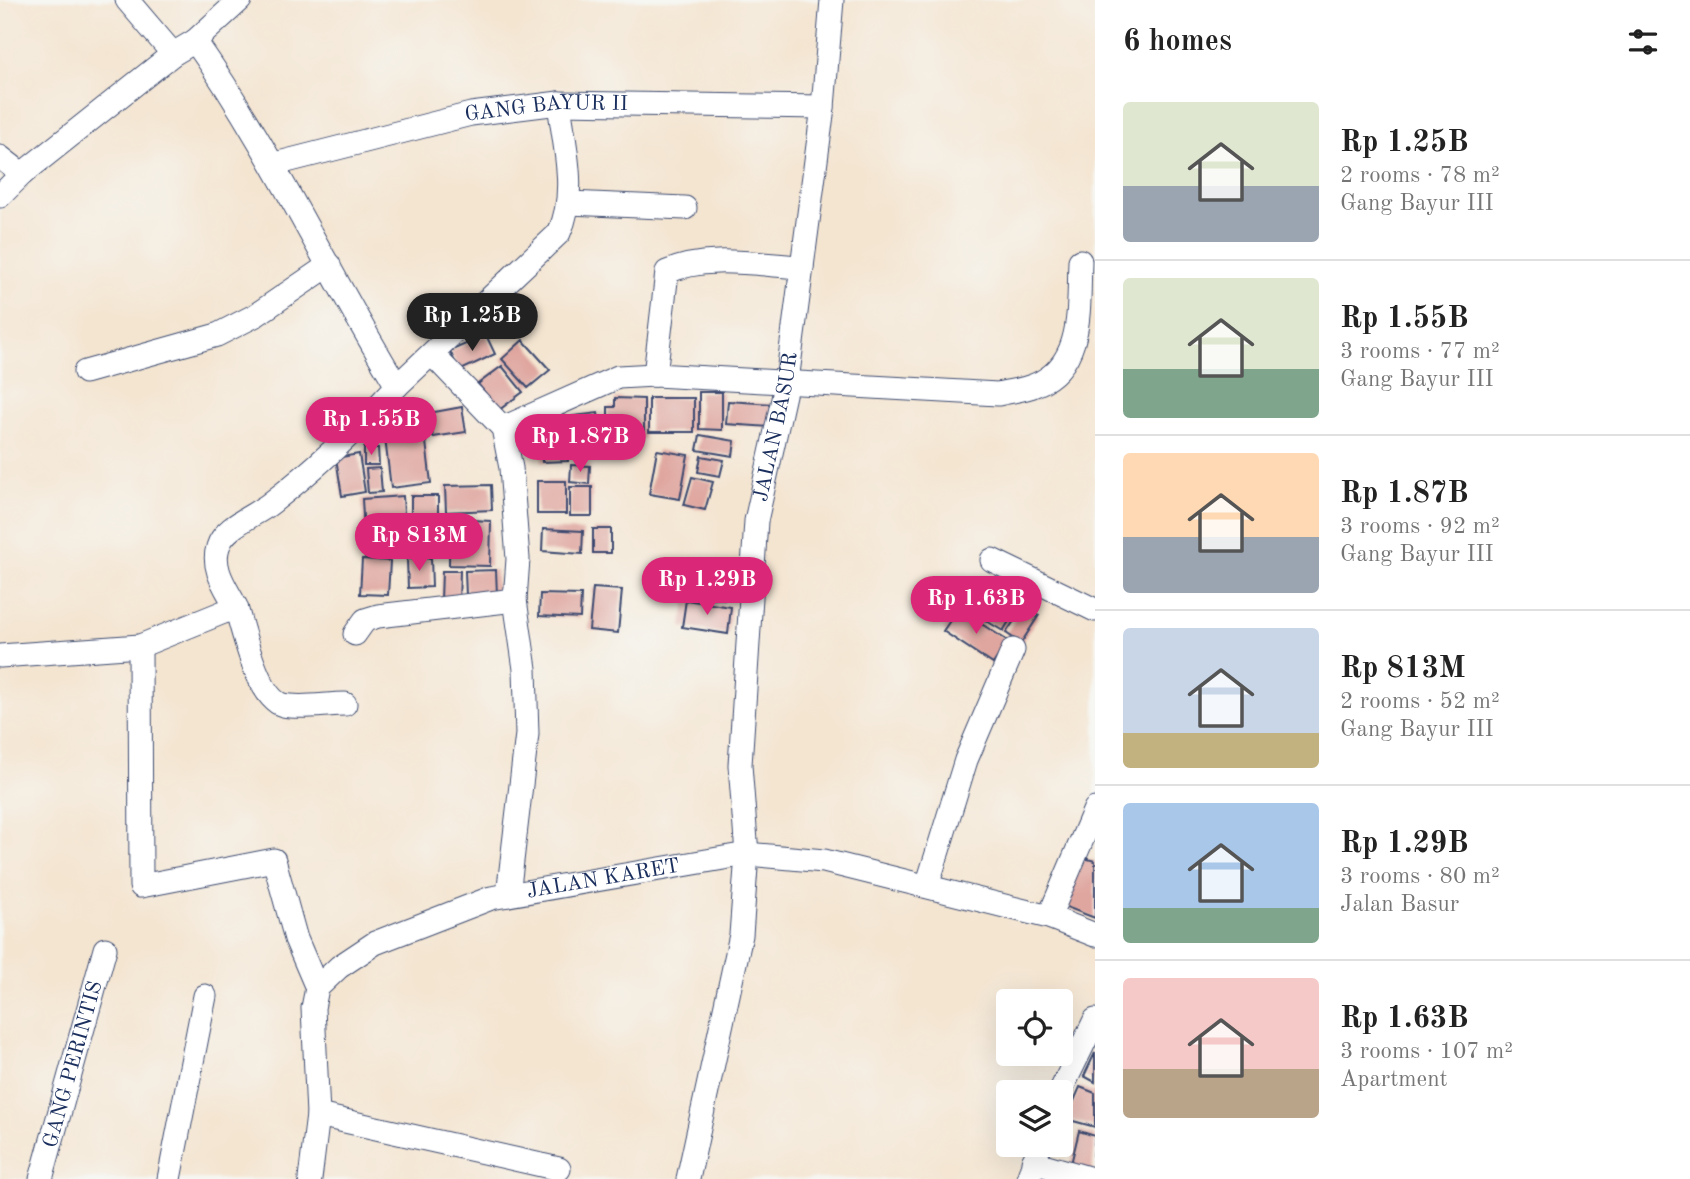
<!DOCTYPE html>
<meta charset="utf-8">
<style>
:root{--surface:#fff;--page:#f2f2f2;--text:#222;--muted:#767676;--line:#e0e0e0;--accent:#db2777}
body{margin:0;font-family:"Old Standard TT",serif;background:var(--page);color:var(--text);height:100vh;display:flex;flex-direction:column;font-size:26px;white-space:nowrap}
*{box-sizing:border-box;margin:0}
p{font-size:23px;color:var(--muted)}
.icon{flex:none;width:38px;height:38px;fill:none;stroke:currentColor;stroke-width:2;stroke-linecap:round;stroke-linejoin:round}
.map{position:relative;flex:1;overflow:hidden}
.details{display:flex;flex-direction:column;background:var(--surface);width:595px}
.details>*{flex:none}
.fabs{position:absolute;left:996px;top:989px;display:grid;gap:14px}
.fabs a{display:grid;place-items:center;width:77px;height:77px;border-radius:7px;background:var(--surface);box-shadow:0 7px 28px #0002;font-size:35px}
.price{position:absolute;translate:-50% -60px;padding:0 16px;border-radius:24px;background:var(--accent);color:#fff;font-size:23px;line-height:46px;filter:drop-shadow(0 2px 4px #0008)}
.price::after{content:'';position:absolute;left:50%;top:42px;width:21px;height:16px;margin-left:-10px;background:inherit;clip-path:polygon(0 0,100% 0,50% 100%)}
.price.on{background:#222;color:#fff}
ul{padding:0;list-style:none}
li{display:flex;align-items:center;gap:21px;height:175px;padding:0 28px}
li+li{border-top:2px solid var(--line)}
li span{display:grid;place-items:center;flex:none;width:196px;height:140px;border-radius:7px;color:#555}
li>.icon{margin-inline-start:auto}
span .icon{width:84px;height:84px;fill:#fffc;stroke-width:1}
li b{font-size:30px}
h2{display:flex;justify-content:space-between;align-items:center;height:84px;padding:0 28px;font-size:30px}
main{display:flex;flex:1;min-height:0}
.map>svg:first-child{display:block}
.building{fill:#dfa69f}
.lines{fill:none;stroke-linecap:round;stroke-linejoin:round}
.minor-casing{stroke:#3c4a6f;stroke-width:25}
.minor{stroke:#fff;stroke-width:23}
.labels{text-anchor:middle;dominant-baseline:central;stroke-width:5;stroke-linejoin:round;paint-order:stroke}
.street-label{font-size:21px;fill:#1b2f5e;stroke:#f6f6f2}
</style>
<main>
<div class="map">
<svg width="1095" height="1179" viewBox="0 0 1095 1179">
<rect width="100%" height="100%" fill="#f6f6f2"/>
<filter id="ink" filterUnits="userSpaceOnUse"><feTurbulence type="fractalNoise" baseFrequency=".0143" numOctaves="2"/><feDisplacementMap in="SourceGraphic" scale="14" xChannelSelector="R" yChannelSelector="G"/><feConvolveMatrix kernelMatrix="1 2 1 2 8 2 1 2 1" color-interpolation-filters="sRGB"/></filter>
<filter id="wash" filterUnits="userSpaceOnUse"><feTurbulence type="fractalNoise" baseFrequency=".00686" numOctaves="4" result="noise"/><feDisplacementMap in="SourceGraphic" scale="28" xChannelSelector="R" yChannelSelector="G"/><feGaussianBlur stdDeviation="1.57" result="paint"/><feColorMatrix in="noise" values="0 0 0 0 0 0 0 0 0 0 0 0 0 0 0 0 0 1.4 0 .05"/><feComposite in="paint" operator="in"/></filter>
<g filter="url(#wash)">
<rect width="100%" height="100%" fill="#f4e5d1"/>
<g id="blocks">
<path class="building" d="M 486,335 L 495,354 L 459,371 L 450,351 Z
M 523,340 L 550,370 L 528,388 L 502,359 Z
M 502,366 L 523,392 L 499,410 L 478,384 Z
M 699,392 L 722,392 L 722,430 L 699,429 Z
M 615,398 L 644,399 L 644,439 L 615,438 L 615,426 L 608,426 L 608,407 L 615,407 Z
M 649,398 L 694,398 L 694,432 L 649,432 Z
M 728,401 L 772,404 L 770,427 L 726,424 Z
M 462,407 L 466,432 L 433,437 L 429,413 Z
M 598,413 L 603,455 L 578,458 L 573,416 Z
M 541,419 L 567,419 L 568,461 L 542,462 Z
M 425,434 L 431,483 L 391,488 L 385,438 Z
M 700,435 L 735,441 L 733,456 L 697,450 Z
M 364,448 L 378,448 L 379,465 L 364,465 Z
M 657,450 L 688,455 L 680,499 L 649,494 Z
M 359,454 L 365,492 L 342,496 L 336,458 Z
M 701,456 L 724,460 L 720,476 L 698,472 Z
M 571,465 L 590,466 L 589,484 L 570,482 Z
M 380,468 L 382,492 L 368,493 L 366,469 Z
M 692,477 L 713,482 L 705,510 L 684,505 Z
M 537,481 L 566,481 L 566,514 L 537,514 Z
M 491,485 L 492,510 L 446,512 L 445,486 Z
M 570,487 L 592,487 L 592,516 L 570,516 Z
M 403,496 L 405,530 L 364,533 L 362,499 Z
M 411,496 L 438,496 L 438,533 L 411,533 Z
M 450,519 L 491,521 L 490,566 L 449,565 Z
M 543,529 L 583,531 L 582,554 L 542,551 Z
M 593,529 L 611,529 L 611,553 L 593,553 Z
M 435,538 L 436,556 L 400,557 L 399,539 Z
M 431,558 L 432,587 L 408,588 L 407,559 Z
M 362,559 L 390,561 L 388,595 L 360,594 Z
M 705,563 L 728,564 L 727,599 L 704,598 Z
M 496,570 L 497,595 L 466,596 L 465,571 Z
M 442,571 L 460,571 L 459,602 L 441,601 Z
M 977,577 L 998,590 L 981,618 L 959,604 Z
M 593,588 L 622,590 L 618,633 L 589,630 Z
M 1001,593 L 1020,604 L 1003,631 L 985,620 Z
M 540,594 L 581,595 L 580,618 L 539,616 Z
M 686,600 L 731,607 L 728,634 L 682,627 Z
M 1024,606 L 1039,615 L 1021,643 L 1006,633 Z
M 958,609 L 1008,641 L 993,664 L 943,631 Z
M 1084,858 L 1095,861 L 1095,918 L 1061,905 Z
M 1095,1053 L 1095,1082 L 1084,1076 Z
M 1080,1087 L 1095,1093 L 1095,1127 L 1066,1119 Z
M 1079,1131 L 1095,1136 L 1092,1176 L 1070,1168 Z"/>
</g>
</g>
<g filter="url(#ink)">
<use href="#blocks" fill-opacity="0" stroke="#3c4a6f" stroke-width="2"/>
<g class="lines">
<defs>
<g id="minor">
<path d="M 127,0 L 173,54"/>
<path d="M 0,157 L 22,174"/>
<path id="s1" d="M 275,164 L 471,114 L 559,103 L 823,107"/>
<path d="M 0,196 L 22,174 L 173,54 L 195,41 L 240,0"/>
<path d="M 569,203 L 685,208"/>
<path d="M 432,354 L 503,428 L 511,468 L 518,559 L 515,600 L 525,669 L 527,734 L 508,895"/>
<path d="M 85,372 L 217,335 L 256,315 L 329,265"/>
<path d="M 655,375 L 667,272 C 707,254 759,265 802,267"/>
<path d="M 397,386 L 559,233 C 578,192 564,146 559,103"/>
<path d="M 503,428 L 618,377 L 655,375 L 998,394 C 1010,391 1024,390 1035,385 C 1085,365 1078,306 1080,261"/>
<path d="M 992,560 L 1095,610"/>
<path d="M 236,607 C 243,631 258,698 283,705 C 302,709 326,704 345,704"/>
<path d="M 355,634 L 365,620 L 378,616 L 515,600"/>
<path d="M 140,646 L 141,886 L 274,860 L 296,939 L 317,988"/>
<path d="M 0,656 L 140,646 L 236,607 C 227,589 211,569 218,547 C 224,526 255,516 271,503 C 317,468 358,428 397,386 C 327,272 272,150 195,41"/>
<path d="M 927,886 L 966,760 L 1013,650"/>
<path d="M 1049,917 L 1095,809"/>
<path d="M 1060,1092 L 1095,1020"/>
<path d="M 318,1115 L 559,1169"/>
<path d="M 1033,1162 L 1092,1179"/>
<path id="s2" d="M 41,1179 L 105,949"/>
<path d="M 169,1179 L 205,996"/>
<path id="s3" d="M 310,1179 L 318,1115 L 313,1008 L 317,988 L 339,967 L 375,943 L 491,898 L 747,854 L 824,861 L 1049,917 L 1095,935"/>
<path id="s4" d="M 688,1179 L 741,935 L 747,854 L 740,765 L 756,521 L 787,381 L 823,107 L 832,0"/>
<path d="M 1028,1179 L 1040,1144"/>
</g>
</defs>
<use href="#minor" class="minor-casing"/>
<use href="#minor" class="minor"/>
</g>
</g>
<g class="labels">
<g class="street-label">
<text stroke="none"><textPath href="#s1" startOffset="278">GANG BAYUR II</textPath></text>
<text stroke="none"><textPath href="#s4" startOffset="761">JALAN BASUR</textPath></text>
<text stroke="none"><textPath href="#s3" startOffset="504">JALAN KARET</textPath></text>
<text stroke="none"><textPath href="#s2" startOffset="119">GANG PERINTIS</textPath></text>
</g>
</g>
</svg>
<div class="fabs">
<a><svg class="icon" aria-label="locate" viewBox="0 0 24 24"><circle cx="12" cy="12" r="6"/><path d="M12 2v4M12 18v4M2 12h4M18 12h4"/></svg></a>
<a><svg class="icon" aria-label="layers" viewBox="0 0 24 24"><path d="M12 4l9 5-9 5-9-5zM3 14l9 5 9-5"/></svg></a>
</div>
<b class="price on" style="left:472px;top:353px">Rp 1.25B</b>
<b class="price" style="left:371px;top:457px">Rp 1.55B</b>
<b class="price" style="left:580px;top:474px">Rp 1.87B</b>
<b class="price" style="left:419px;top:573px">Rp 813M</b>
<b class="price" style="left:707px;top:617px">Rp 1.29B</b>
<b class="price" style="left:976px;top:636px">Rp 1.63B</b>
</div>
<section class="details">
<h2>6 homes<svg class="icon" aria-label="filters" viewBox="0 0 24 24"><path d="M4 7h16M4 17h16"/><circle cx="9" cy="7" r="2"/><circle cx="15" cy="17" r="2"/></svg></h2>
<ul>
<li><span style="background:linear-gradient(#dfe7d0 60%,#9aa5b1 0)"><svg class="icon" aria-label="home" viewBox="0 0 24 24"><path d="M3 11l9-7 9 7M6 9v11h12V9"/></svg></span><div><b>Rp 1.25B</b><p>2 rooms · 78 m²</p><p>Gang Bayur III</p></div></li>
<li><span style="background:linear-gradient(#dfe7d0 65%,#7fa58c 0)"><svg class="icon" aria-label="home" viewBox="0 0 24 24"><path d="M3 11l9-7 9 7M6 9v11h12V9"/></svg></span><div><b>Rp 1.55B</b><p>3 rooms · 77 m²</p><p>Gang Bayur III</p></div></li>
<li><span style="background:linear-gradient(#ffd9b3 60%,#9aa5b1 0)"><svg class="icon" aria-label="home" viewBox="0 0 24 24"><path d="M3 11l9-7 9 7M6 9v11h12V9"/></svg></span><div><b>Rp 1.87B</b><p>3 rooms · 92 m²</p><p>Gang Bayur III</p></div></li>
<li><span style="background:linear-gradient(#c9d6e8 75%,#c2b280 0)"><svg class="icon" aria-label="home" viewBox="0 0 24 24"><path d="M3 11l9-7 9 7M6 9v11h12V9"/></svg></span><div><b>Rp 813M</b><p>2 rooms · 52 m²</p><p>Gang Bayur III</p></div></li>
<li><span style="background:linear-gradient(#a9c7e8 75%,#7fa58c 0)"><svg class="icon" aria-label="home" viewBox="0 0 24 24"><path d="M3 11l9-7 9 7M6 9v11h12V9"/></svg></span><div><b>Rp 1.29B</b><p>3 rooms · 80 m²</p><p>Jalan Basur</p></div></li>
<li><span style="background:linear-gradient(#f6c9c9 65%,#b9a48a 0)"><svg class="icon" aria-label="home" viewBox="0 0 24 24"><path d="M3 11l9-7 9 7M6 9v11h12V9"/></svg></span><div><b>Rp 1.63B</b><p>3 rooms · 107 m²</p><p>Apartment</p></div></li>
</ul>
</section>
</main>
